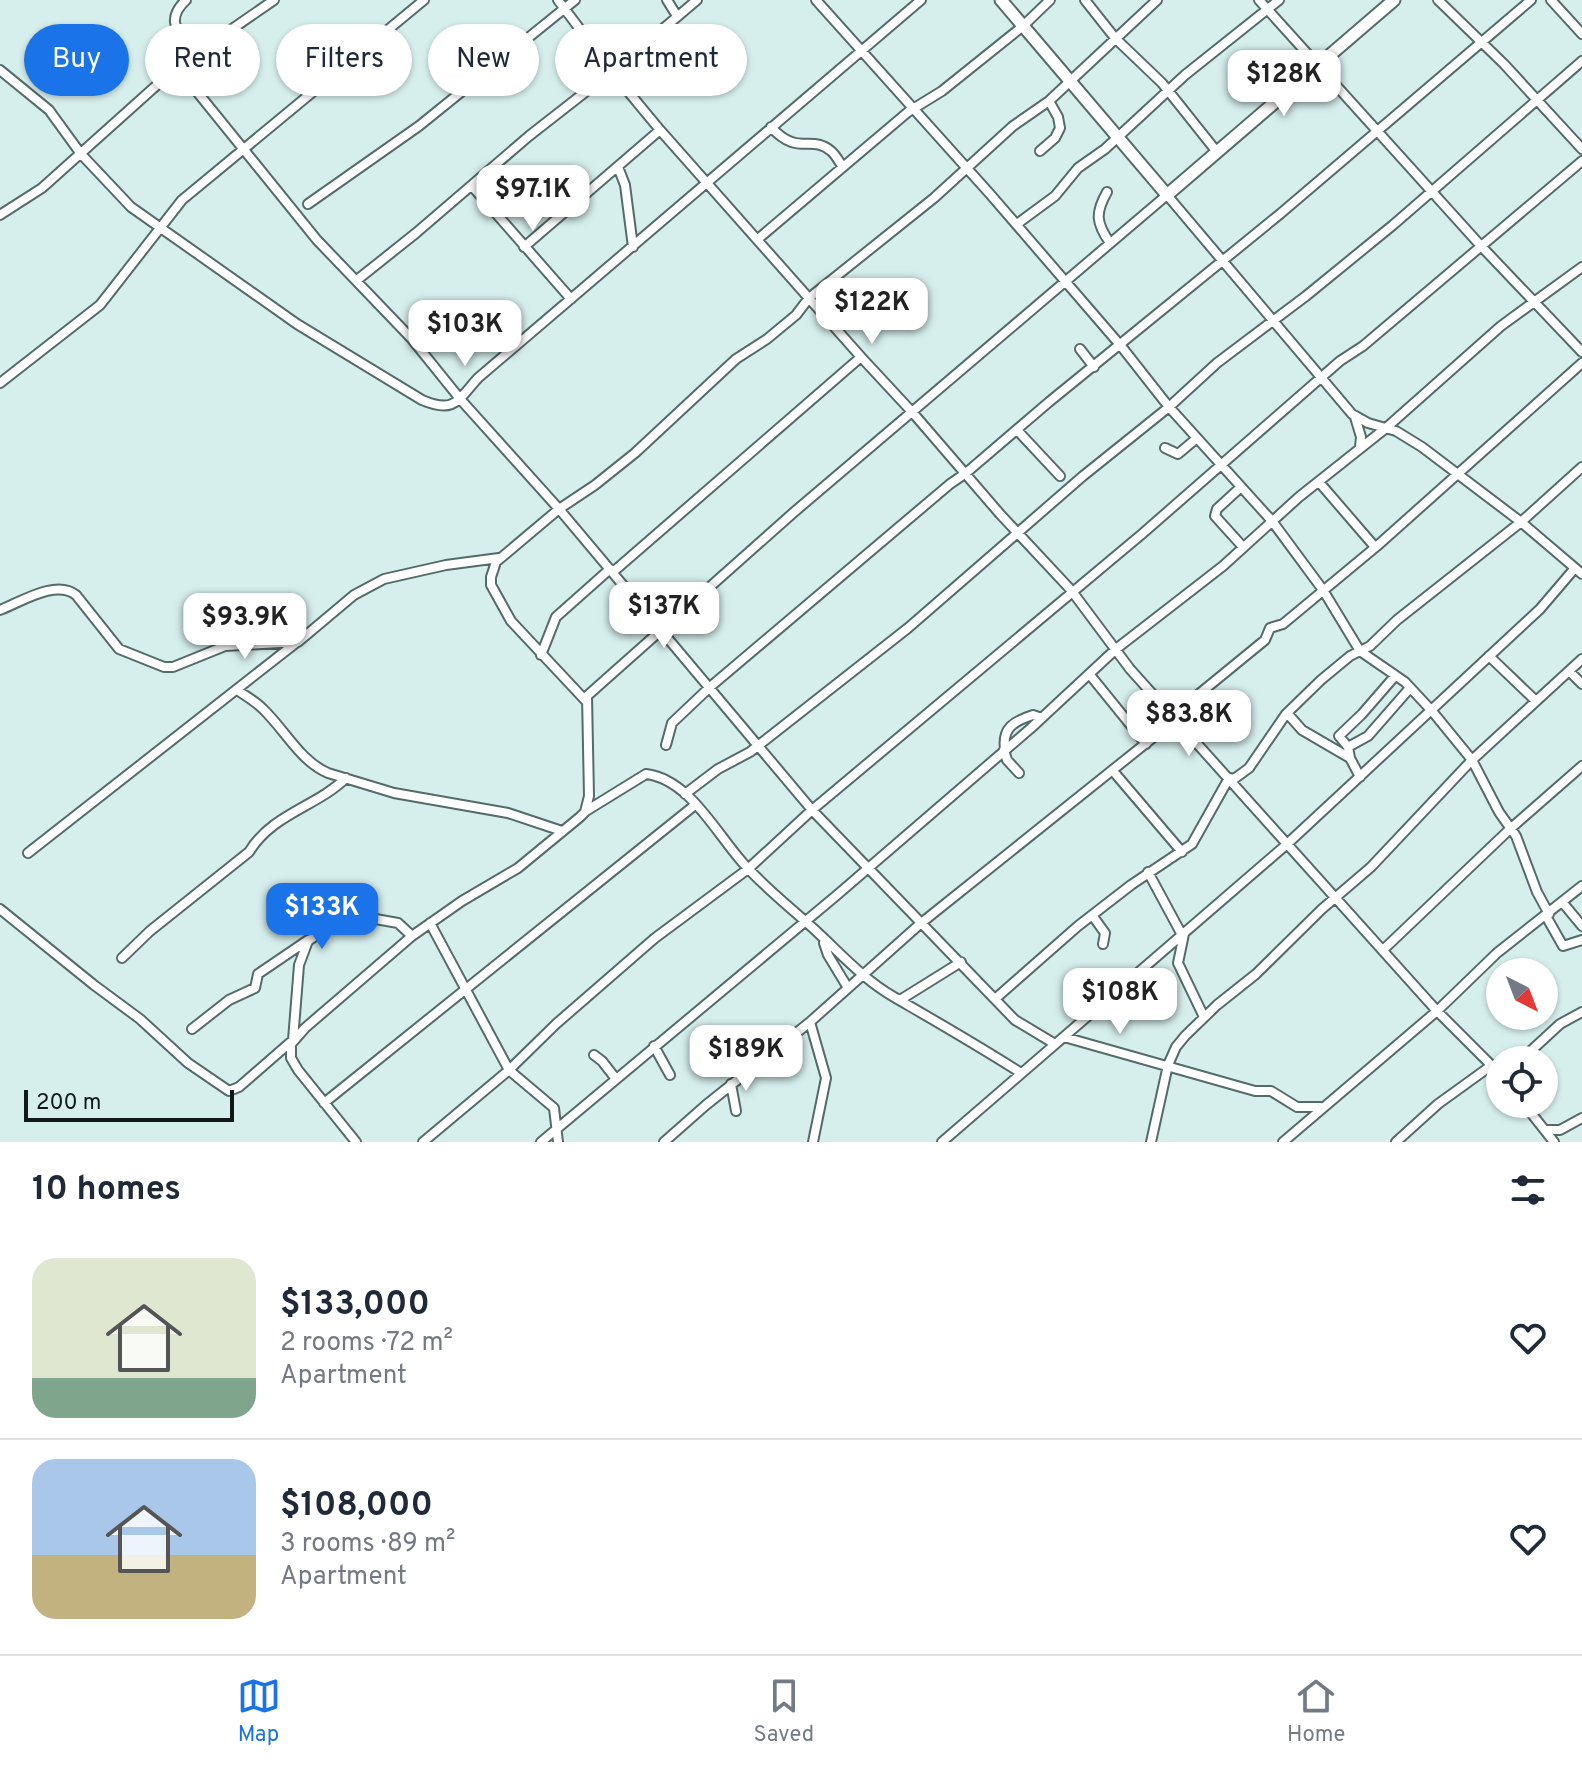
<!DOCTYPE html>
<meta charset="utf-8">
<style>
:root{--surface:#fff;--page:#f2f2f3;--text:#1f2937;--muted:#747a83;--line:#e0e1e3;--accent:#1a73e8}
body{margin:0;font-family:Overpass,sans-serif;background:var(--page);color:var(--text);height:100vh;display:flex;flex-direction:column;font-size:30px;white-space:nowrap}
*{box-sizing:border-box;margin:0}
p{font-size:26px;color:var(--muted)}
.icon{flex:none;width:44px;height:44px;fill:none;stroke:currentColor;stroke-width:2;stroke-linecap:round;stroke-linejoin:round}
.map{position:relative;height:1142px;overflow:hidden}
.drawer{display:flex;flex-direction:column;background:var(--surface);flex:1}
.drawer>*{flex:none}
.banner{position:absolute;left:24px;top:24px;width:800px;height:72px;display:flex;gap:16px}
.needle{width:52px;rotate:138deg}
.tools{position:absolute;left:1486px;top:958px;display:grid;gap:16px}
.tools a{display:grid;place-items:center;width:72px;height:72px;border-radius:50%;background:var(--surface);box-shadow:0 2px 6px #0004;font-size:40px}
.scale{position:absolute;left:24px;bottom:20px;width:210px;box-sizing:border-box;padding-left:8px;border:4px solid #101918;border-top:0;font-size:22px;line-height:28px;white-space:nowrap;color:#101918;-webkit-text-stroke:6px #d6efed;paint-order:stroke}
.price{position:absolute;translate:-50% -68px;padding:0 18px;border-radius:16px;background:#fff;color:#222;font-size:26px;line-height:52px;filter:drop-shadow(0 2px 4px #0008)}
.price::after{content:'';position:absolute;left:50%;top:48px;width:24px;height:18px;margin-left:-12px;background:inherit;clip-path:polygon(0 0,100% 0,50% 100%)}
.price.current{background:var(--accent);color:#fff}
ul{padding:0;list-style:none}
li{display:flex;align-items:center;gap:24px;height:200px;padding:0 32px}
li+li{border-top:2px solid var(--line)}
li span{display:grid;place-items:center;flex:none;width:224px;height:160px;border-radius:24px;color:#555}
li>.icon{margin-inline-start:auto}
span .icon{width:96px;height:96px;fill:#fffc;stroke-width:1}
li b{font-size:34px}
h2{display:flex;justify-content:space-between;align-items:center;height:96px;padding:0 32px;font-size:34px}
.chip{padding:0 28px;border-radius:36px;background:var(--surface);box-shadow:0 2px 6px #0004;font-size:28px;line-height:72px}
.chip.current{background:var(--accent);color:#fff}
.menu{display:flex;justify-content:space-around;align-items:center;height:112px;border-top:2px solid var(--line);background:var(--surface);font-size:22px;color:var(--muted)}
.menu a{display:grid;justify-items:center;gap:4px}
.menu .current{color:var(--accent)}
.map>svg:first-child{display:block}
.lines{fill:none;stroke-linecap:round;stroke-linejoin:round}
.street-casing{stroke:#546b69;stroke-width:12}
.secondary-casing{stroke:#546b69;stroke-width:15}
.street{stroke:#fff;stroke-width:8}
.secondary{stroke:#fff;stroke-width:11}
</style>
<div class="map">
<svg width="1582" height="1142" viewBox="0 0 1582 1142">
<rect width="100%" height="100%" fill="#d6efed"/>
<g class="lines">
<defs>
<path id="street" d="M 186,0 C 165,20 178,31 190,52 L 188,60
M 558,0 L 612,72 L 660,130 L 861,357 L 913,413 L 1000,514 L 1071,590 L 1130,669 L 1437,1011 L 1500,1074
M 667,0 L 677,16
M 816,0 L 990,194 L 1121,346 L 1169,407 L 1272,521 L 1323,590 L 1360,651 L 1405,682 L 1432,711 L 1472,760 L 1499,812 L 1516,836 L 1537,892 L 1549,914
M 1085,0 L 1115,38 L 1162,83 L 1217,152
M 1259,0 L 1481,246 L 1582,352
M 1438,0 L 1504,64 L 1582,149
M 1551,0 L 1582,34
M 177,67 L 317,240 L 411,338 L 461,400 L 559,509 L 812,810 L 1015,1020 L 1055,1044
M 0,70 L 49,110 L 81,154 L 131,207 L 297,324 L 422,400 C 455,414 458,400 478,378 L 921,0
M 771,127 C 798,157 811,134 831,151 C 836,155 839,162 843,167
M 1040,151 L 1055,138 L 1060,128 L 1058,117 L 1049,101
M 618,167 L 625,185 L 633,247
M 472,186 L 571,299
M 1107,192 C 1095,213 1096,223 1110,243
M 308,204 L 419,126 L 575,0
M 0,215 L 42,188 L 177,67 L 274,0
M 1017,224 L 1055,196 L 1078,168 L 1105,149 L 1185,75 L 1279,0
M 758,239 L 908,112 L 942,91 L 1023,26 L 1050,0
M 524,247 L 660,130
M 357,280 L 416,233 L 529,136 L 625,61 L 697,0
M 1080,349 L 1094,367
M 0,383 L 100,305 L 182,200 L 424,0
M 1355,417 L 1361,437 L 1360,447
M 1017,430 L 1060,476
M 1165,448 L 1178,454 L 1197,438
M 1319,482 L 1375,547
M 1241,487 L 1217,509 L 1215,516 L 1243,547
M 613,572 L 861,357
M 0,610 C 21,602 56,579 76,595 L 119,649 L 164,667 L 173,667 L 225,646 L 298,642 L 354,595 L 384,579 L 446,565 L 499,558
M 541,655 L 556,617 L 610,569
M 1489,656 L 1536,701
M 1569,671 L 1582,684
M 1090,675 L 1146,744
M 237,690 C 246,696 255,701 263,709 C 285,730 300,761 328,773 L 394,793 L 508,813 L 562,831
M 585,700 L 511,621 L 491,585 L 491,577 L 496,562 L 559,509 L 595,485 L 635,453 L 736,359 L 767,339 L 796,315 L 809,298 L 934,198 L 1013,126 L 1049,101 L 1157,0
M 1287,713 L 1302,730 L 1350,758
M 666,745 L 672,723 L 710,687 L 950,484 L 966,473 L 1049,402 L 1280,214 L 1531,0
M 1348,747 L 1368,736 L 1410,688
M 1005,749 C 1002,728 1014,721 1033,715 L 1042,718
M 1004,750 L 1007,760 L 1019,773
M 1113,771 L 1182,852
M 1360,777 L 1350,758 L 1348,747 L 1339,736 L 1362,714 L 1395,676
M 685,794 L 718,769 L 750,752 L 908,628 L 1083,476 L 1169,407 L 1217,363 L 1306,296 L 1393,225 L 1582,61
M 586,811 L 646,774 C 689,779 716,833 743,863 C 764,887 791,908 815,930 C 840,953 864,980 894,997 C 937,1022 979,1046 1021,1073
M 28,853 L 297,642
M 1148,872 L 1182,935
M 1563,903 L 1582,926
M 0,909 L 94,985 L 140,1019 L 188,1063 L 229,1091 L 239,1087 L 293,1040 L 299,965 L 308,941 L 326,929 L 321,925 L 353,915 L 398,923 L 412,936
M 1092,915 L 1105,933 L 1103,944
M 1546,916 L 1563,946 L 1582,940
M 430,923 L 509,1070 L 554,1108 L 558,1142
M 1184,934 L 1178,963 L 1204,1017
M 824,943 L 828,955 L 848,988
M 1384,949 L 1510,829 L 1582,766
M 122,958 L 150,931 L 249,852 C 272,814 316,807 346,778
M 995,999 L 1078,926 L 1131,885 L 1192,844 L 1229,778 L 1234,779 L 1249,768 L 1286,714 L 1321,680 L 1350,656 L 1370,646 L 1397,620 L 1521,522 L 1582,467
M 900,1000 L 961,962
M 810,1022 L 826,1078 L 813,1142
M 192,1029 L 229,1000 L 255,988 L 258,974 L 308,940
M 1064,1037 L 1255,1091 L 1271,1091 L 1297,1107 L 1321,1107
M 654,1046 L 670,1075
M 594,1055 L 602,1061 L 616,1079
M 1521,1060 L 1560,1024 L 1582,1012
M 731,1084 L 736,1111
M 324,1103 L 695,805
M 1524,1104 L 1554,1142
M 1546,1130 L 1560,1130 L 1582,1118
M 356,1142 L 298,1070 L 291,1058 L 291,1044 L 305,1028 L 412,936 L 462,901 L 518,868 L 580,817 L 585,812 L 589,796 L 587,696 L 793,513 L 1167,195 L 1352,414 L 1368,423 L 1396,431 L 1422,447 L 1521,522 L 1582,574
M 423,1142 L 509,1070 L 556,1024 L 655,938 L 748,869 L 812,810 L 1142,534 L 1340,361 L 1363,346 L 1582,161
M 541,1142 L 837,895 L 1031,728 L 1116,649 L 1223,566 L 1299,497 L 1386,428 L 1501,326 L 1582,267
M 664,1142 L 706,1105 L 810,1022 L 920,924 L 1175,720 L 1199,694 L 1265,640 L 1270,628 L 1283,624 L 1377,546 L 1582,363
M 942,1142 L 1286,845 L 1540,609 L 1575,568
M 1151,1142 L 1168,1065 L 1176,1047 L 1185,1036 L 1217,1005 L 1256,974 L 1322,909 L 1371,867 L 1472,760 L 1582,659
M 1283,1142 L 1437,1011 L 1497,953 L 1582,886
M 1396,1142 L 1438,1104 L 1492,1065"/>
<path id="secondary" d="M 1001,0 L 1167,195 L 1394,0"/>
</defs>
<use href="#street" class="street-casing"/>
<use href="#secondary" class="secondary-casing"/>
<use href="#street" class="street"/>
<use href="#secondary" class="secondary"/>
</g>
</svg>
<div class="tools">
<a><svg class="needle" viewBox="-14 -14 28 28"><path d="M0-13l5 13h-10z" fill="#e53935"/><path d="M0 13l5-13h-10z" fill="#747a83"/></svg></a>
<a><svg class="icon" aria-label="locate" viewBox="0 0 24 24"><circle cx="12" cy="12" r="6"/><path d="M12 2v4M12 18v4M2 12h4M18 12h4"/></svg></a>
</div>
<div class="scale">200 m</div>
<b class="price" style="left:1284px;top:118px">$128K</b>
<b class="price" style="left:533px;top:233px">$97.1K</b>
<b class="price" style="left:872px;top:346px">$122K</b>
<b class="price" style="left:465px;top:368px">$103K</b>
<b class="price" style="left:664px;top:650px">$137K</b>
<b class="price" style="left:245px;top:661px">$93.9K</b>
<b class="price" style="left:1189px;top:758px">$83.8K</b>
<b class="price current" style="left:322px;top:951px">$133K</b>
<b class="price" style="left:1120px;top:1036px">$108K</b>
<b class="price" style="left:746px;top:1093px">$189K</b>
<div class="banner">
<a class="chip current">Buy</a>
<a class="chip">Rent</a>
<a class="chip">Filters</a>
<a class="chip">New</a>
<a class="chip">Apartment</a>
</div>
</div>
<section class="drawer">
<h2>10 homes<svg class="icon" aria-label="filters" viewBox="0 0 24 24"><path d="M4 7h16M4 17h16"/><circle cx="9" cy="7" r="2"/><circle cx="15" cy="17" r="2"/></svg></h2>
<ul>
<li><span style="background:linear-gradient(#dfe7d0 75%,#7fa58c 0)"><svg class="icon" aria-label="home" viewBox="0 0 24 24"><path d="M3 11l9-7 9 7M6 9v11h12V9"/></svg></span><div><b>$133,000</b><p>2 rooms · 72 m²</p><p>Apartment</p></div><svg class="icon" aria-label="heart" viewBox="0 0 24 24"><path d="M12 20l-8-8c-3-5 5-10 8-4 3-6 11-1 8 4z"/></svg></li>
<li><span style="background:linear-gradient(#a9c7e8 60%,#c2b280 0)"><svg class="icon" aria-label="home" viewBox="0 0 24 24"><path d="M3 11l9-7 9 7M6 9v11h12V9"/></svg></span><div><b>$108,000</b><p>3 rooms · 89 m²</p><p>Apartment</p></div><svg class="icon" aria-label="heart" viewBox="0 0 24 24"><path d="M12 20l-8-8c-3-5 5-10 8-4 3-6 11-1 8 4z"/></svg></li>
</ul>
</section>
<nav class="menu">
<a class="current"><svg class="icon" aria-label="map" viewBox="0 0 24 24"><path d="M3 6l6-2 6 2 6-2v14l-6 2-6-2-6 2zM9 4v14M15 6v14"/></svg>Map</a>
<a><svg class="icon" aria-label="saved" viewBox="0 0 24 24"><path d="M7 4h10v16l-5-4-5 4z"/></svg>Saved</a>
<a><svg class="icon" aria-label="home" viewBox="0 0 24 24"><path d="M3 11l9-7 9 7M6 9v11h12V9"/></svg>Home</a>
</nav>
